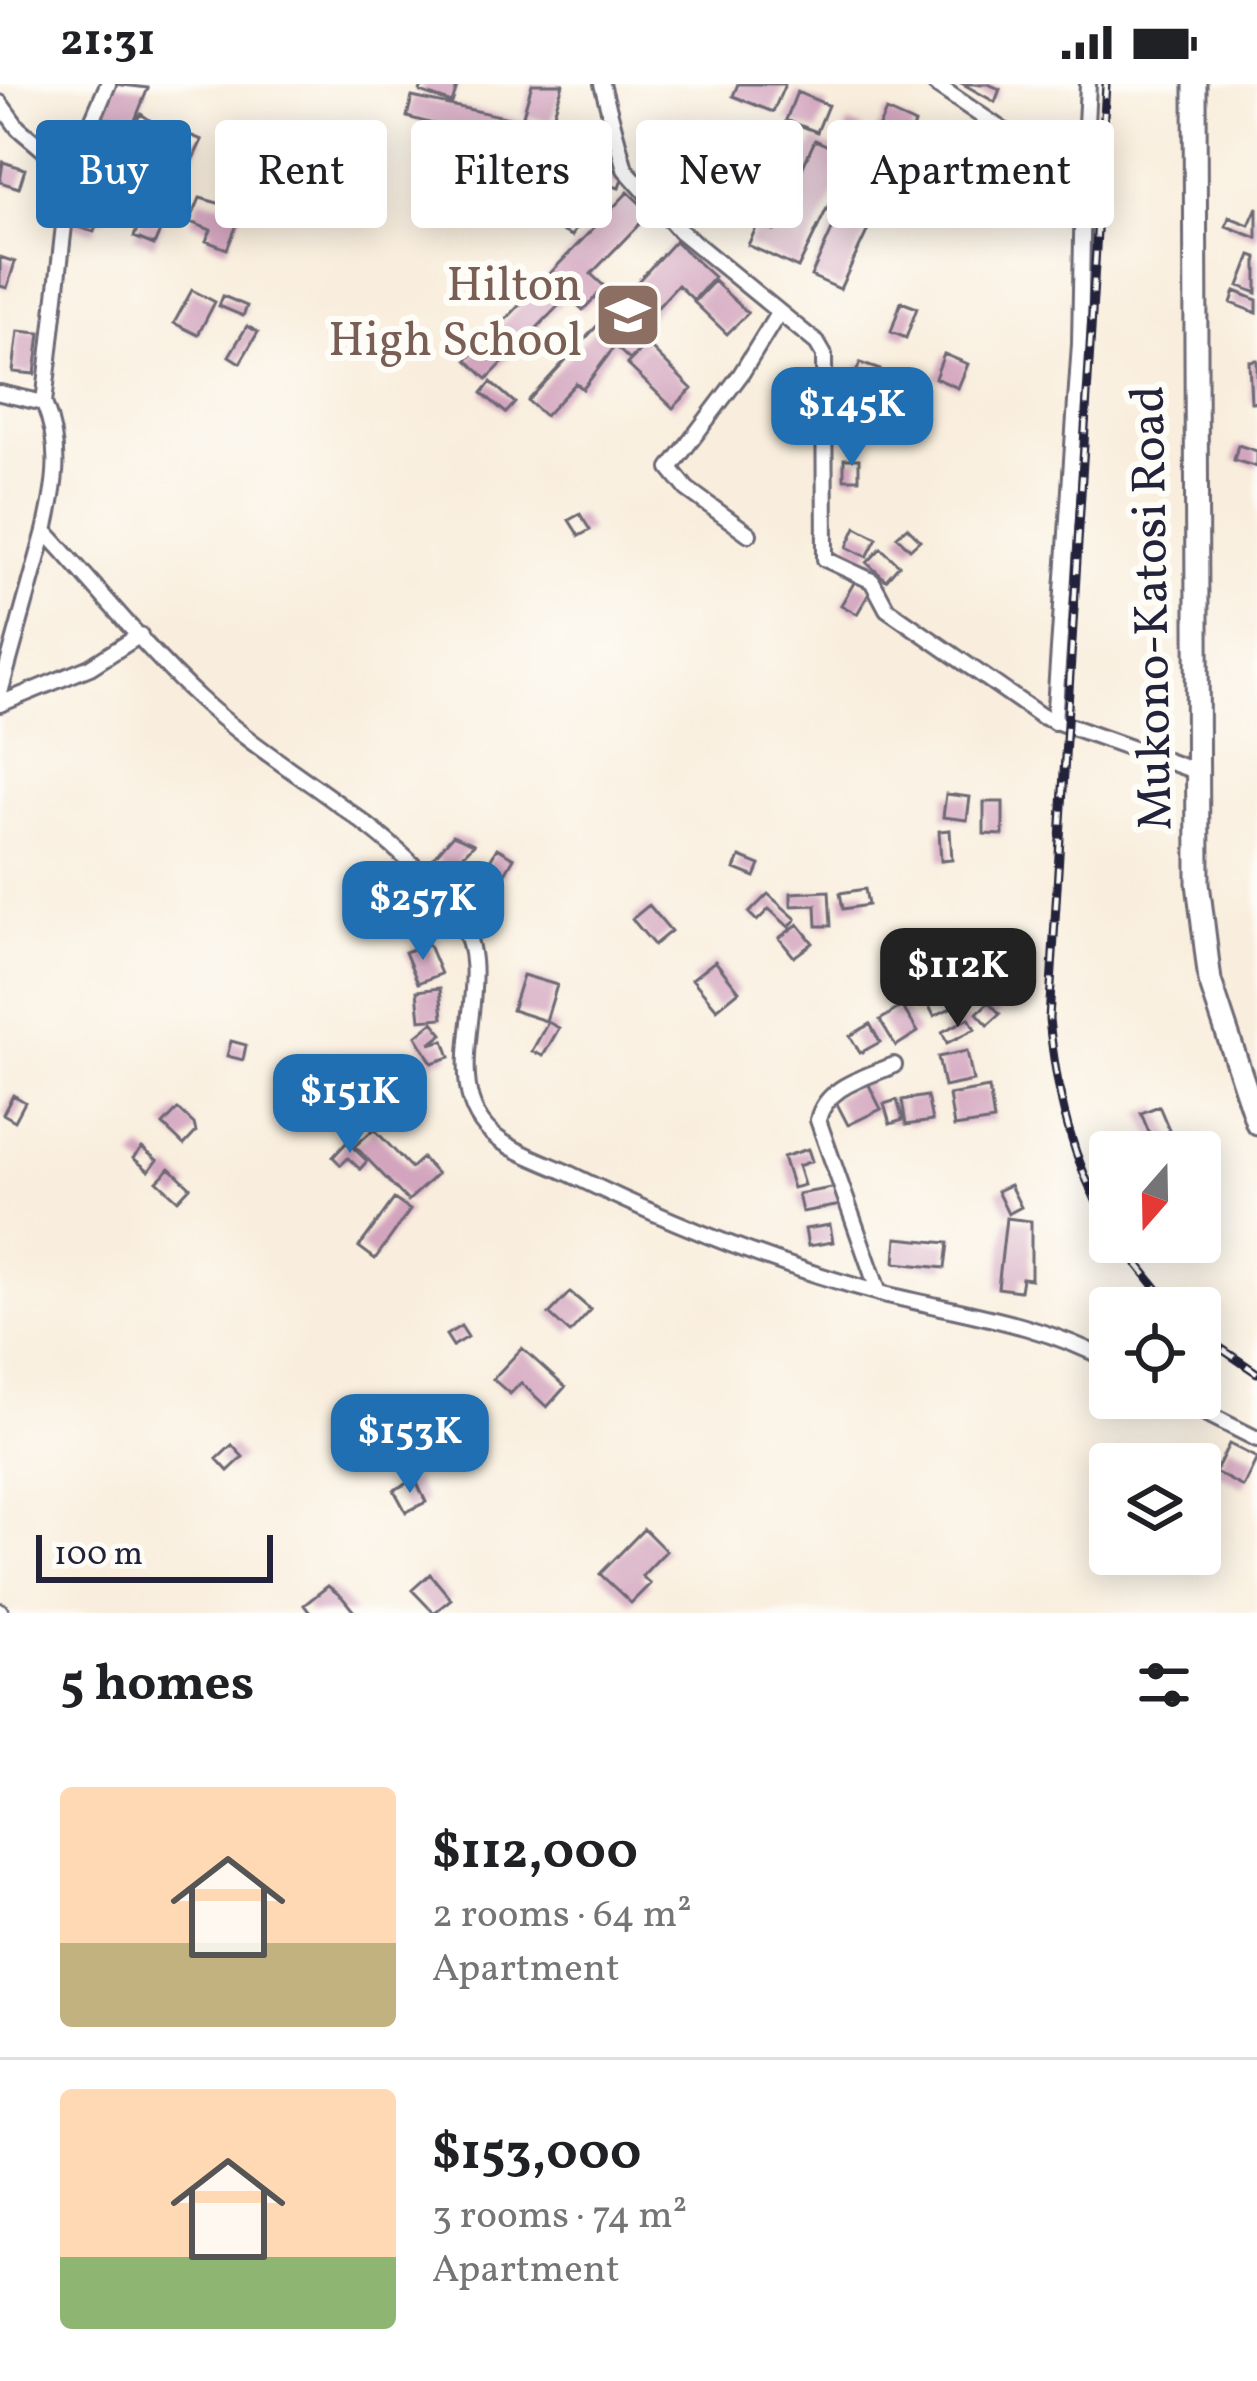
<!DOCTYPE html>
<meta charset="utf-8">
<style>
:root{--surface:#fff;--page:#f6f6f6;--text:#202124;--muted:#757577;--line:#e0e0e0;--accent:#1f6fb2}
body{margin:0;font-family:Vollkorn,serif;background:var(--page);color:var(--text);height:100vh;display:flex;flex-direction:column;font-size:45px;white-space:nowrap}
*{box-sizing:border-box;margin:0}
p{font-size:39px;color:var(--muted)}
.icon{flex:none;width:66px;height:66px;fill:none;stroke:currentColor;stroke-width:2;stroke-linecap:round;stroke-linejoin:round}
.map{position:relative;height:1529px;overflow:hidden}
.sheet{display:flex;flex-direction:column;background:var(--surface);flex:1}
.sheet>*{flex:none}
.banner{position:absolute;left:36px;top:36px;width:1185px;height:108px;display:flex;gap:24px}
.needle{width:78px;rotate:200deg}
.fabs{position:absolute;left:1089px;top:1047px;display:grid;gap:24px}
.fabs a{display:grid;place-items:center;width:132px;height:132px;border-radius:12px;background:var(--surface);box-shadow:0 6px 30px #0003;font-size:60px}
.scale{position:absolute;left:36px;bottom:30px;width:237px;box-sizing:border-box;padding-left:12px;border:6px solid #22223b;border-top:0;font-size:33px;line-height:42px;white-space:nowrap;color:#22223b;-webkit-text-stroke:9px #fdfcf7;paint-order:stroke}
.price{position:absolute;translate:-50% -102px;padding:0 27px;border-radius:24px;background:var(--accent);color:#fff;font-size:39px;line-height:78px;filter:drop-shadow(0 3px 6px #0008)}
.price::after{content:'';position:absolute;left:50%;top:72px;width:36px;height:27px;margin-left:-18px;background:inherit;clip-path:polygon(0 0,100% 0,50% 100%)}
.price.on{background:#222;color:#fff}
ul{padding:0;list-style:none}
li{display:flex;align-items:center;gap:36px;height:300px;padding:0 60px}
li+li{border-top:3px solid var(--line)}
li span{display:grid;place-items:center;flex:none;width:336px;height:240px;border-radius:12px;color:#555}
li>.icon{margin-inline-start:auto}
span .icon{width:144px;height:144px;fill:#fffc;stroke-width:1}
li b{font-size:51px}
h2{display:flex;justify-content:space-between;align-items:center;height:144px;padding:0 60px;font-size:51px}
.tag{padding:0 42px;border-radius:12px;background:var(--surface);box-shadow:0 6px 30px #0003;font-size:42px;line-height:108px}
.tag.on{background:var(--accent);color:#fff}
.status{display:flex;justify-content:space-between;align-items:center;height:84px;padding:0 60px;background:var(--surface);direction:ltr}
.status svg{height:33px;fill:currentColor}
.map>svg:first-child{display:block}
.building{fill:#d3a4be}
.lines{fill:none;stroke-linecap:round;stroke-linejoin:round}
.street-casing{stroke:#6d6974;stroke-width:20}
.secondary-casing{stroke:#6d6974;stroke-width:27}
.street{stroke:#fff;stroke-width:14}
.secondary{stroke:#fff;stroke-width:21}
.rail-casing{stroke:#22223b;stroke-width:9}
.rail{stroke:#fdfcf7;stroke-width:4.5;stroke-dasharray:14;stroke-linecap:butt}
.labels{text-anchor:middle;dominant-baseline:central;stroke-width:12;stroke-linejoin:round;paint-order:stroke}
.education-label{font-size:48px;fill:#785e54;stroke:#fdfcf7;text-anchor:end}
.street-label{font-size:48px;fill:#22223b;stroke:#fdfcf7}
</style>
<div class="status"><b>21:31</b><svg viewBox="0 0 49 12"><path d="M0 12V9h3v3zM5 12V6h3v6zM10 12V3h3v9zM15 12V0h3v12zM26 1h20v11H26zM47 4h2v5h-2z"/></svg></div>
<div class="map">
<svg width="1257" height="1529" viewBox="0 0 1257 1529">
<rect width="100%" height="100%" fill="#fdfcf7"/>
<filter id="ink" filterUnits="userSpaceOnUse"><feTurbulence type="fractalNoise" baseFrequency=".00833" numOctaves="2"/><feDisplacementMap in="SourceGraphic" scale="24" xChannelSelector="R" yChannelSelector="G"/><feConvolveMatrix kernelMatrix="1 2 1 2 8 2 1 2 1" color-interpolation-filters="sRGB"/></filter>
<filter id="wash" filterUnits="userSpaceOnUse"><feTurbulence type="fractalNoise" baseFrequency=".004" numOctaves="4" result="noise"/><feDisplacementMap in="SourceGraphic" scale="48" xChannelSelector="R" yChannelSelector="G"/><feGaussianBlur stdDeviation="2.7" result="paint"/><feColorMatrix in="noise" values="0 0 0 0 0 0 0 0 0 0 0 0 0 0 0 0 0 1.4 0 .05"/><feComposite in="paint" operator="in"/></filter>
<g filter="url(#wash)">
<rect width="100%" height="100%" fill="#f9eedd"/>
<g id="blocks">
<path class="building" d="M 114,0 L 148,4 L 133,41 L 141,30 L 151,37 L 129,71 L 118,64 L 133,42 L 100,33 Z
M 423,0 L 458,0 L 452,19 L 420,8 Z
M 532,0 L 563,0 L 551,39 L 523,31 Z
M 738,0 L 785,0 L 773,28 L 733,12 Z
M 963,0 L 988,0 L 1000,5 L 995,18 Z
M 797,8 L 828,21 L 817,48 L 786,36 Z
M 412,13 L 560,45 L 554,73 L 407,33 Z
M 886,27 L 915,40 L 912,48 L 920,52 L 915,63 L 909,60 L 901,93 L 894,90 L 840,205 L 811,192 Z
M 849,39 L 865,46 L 798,184 L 748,161 L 758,140 L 774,147 L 815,56 L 837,66 Z
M 178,46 L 202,56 L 190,81 L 179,76 L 176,84 L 164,79 Z
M 708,48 L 729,55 L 720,78 L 749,89 L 734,128 L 656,99 L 670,60 L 700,71 Z
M 3,78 L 25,85 L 19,104 L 0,98 Z
M 608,84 L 624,89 L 619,104 L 604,99 Z
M 574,90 L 597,102 L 572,152 L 548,140 Z
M 628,108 L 650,129 L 591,190 L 605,203 L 583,226 L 568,212 L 533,248 L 538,253 L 523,269 L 517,264 L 487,295 L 467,276 Z
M 79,113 L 108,123 L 104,137 L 74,127 Z
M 200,114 L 243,126 L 227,165 L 206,157 L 211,146 L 190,138 Z
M 1257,123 L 1257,154 L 1226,142 L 1229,133 L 1249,141 Z
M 74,131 L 97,139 L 94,148 L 70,141 Z
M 142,132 L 163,140 L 154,161 L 134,153 Z
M 675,157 L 714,193 L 694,216 L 678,201 L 636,247 L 647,257 L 630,276 L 615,262 L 583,305 L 576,299 L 545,332 L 528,317 Z
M 1251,171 L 1257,173 L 1257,209 L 1239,202 Z
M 0,173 L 15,178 L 7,204 L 0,202 Z
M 714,197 L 748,229 L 727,250 L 694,218 Z
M 192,206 L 215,218 L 198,251 L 174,239 Z
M 1235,207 L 1257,216 L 1257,229 L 1231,219 Z
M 223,212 L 247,222 L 243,232 L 219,222 Z
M 901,218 L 917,224 L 906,254 L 891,248 Z
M 247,242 L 258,248 L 240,279 L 229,272 Z
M 18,247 L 40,249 L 35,290 L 13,288 Z
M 647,260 L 692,305 L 673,324 L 627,280 Z
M 944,270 L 968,280 L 958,304 L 935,294 Z
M 1257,276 L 1257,318 L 1251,318 L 1249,277 Z
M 860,279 L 880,286 L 875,299 L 855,291 Z
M 491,298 L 515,319 L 506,329 L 482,309 Z
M 1238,361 L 1257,367 L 1257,383 L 1234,376 Z
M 844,375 L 859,375 L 859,395 L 844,395 Z
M 580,430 L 590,446 L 579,452 L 569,436 Z
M 856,443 L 877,454 L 867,473 L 847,463 Z
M 907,443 L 920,456 L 910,465 L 897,452 Z
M 881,464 L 899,481 L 886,496 L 867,479 Z
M 855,497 L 871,506 L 857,530 L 841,521 Z
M 946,710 L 970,713 L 967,736 L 943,733 Z
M 984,718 L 1003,718 L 1003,751 L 984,750 Z
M 950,746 L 952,776 L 941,777 L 939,747 Z
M 453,751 L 474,760 L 449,786 L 434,773 Z
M 497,764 L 514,774 L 503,793 L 486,783 Z
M 740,773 L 760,781 L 755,793 L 735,785 Z
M 865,805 L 868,821 L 843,825 L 840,809 Z
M 829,807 L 831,842 L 817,842 L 816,821 L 791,822 L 791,809 Z
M 768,810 L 796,835 L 789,843 L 769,825 L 757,837 L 749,829 Z
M 649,821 L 671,847 L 654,861 L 632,835 Z
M 798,840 L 813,859 L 794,873 L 779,854 Z
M 428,859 L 441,890 L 418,899 L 405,868 Z
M 969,872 L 972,883 L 953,888 L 950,876 Z
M 715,877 L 739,907 L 717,925 L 692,895 Z
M 961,889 L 973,913 L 934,932 L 922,908 Z
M 523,891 L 557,901 L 546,937 L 512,926 Z
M 440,904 L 443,934 L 420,936 L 417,907 Z
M 989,918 L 1000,930 L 988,941 L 977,929 Z
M 902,922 L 918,948 L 896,962 L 880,936 Z
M 969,934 L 975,945 L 947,959 L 942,948 Z
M 433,938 L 443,950 L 430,960 L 444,956 L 450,973 L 432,979 L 416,952 Z
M 548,938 L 559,944 L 543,972 L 532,967 Z
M 870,940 L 880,958 L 860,969 L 850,952 Z
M 231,957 L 246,961 L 243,976 L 227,972 Z
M 967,967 L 973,997 L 944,1003 L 938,973 Z
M 867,997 L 881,1025 L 848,1041 L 834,1014 Z
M 989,1004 L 994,1037 L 954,1043 L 949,1011 Z
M 13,1011 L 25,1018 L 15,1037 L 3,1030 Z
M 927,1012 L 932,1037 L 906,1041 L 902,1016 Z
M 897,1016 L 903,1036 L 890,1040 L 884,1020 Z
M 1159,1022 L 1173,1055 L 1155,1063 L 1141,1029 Z
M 178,1025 L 194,1040 L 196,1048 L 184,1061 L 163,1041 Z
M 374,1045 L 411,1084 L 422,1074 L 437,1090 L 408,1117 L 355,1062 Z
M 347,1058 L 367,1077 L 360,1085 L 348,1074 L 341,1081 L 333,1073 Z
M 142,1064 L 157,1076 L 149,1087 L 133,1074 Z
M 808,1065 L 812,1077 L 798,1082 L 804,1101 L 793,1104 L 783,1073 Z
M 170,1084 L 190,1103 L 178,1116 L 157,1097 Z
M 1010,1101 L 1021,1123 L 1008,1130 L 997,1107 Z
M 843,1102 L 847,1120 L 802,1128 L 798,1110 Z
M 394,1115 L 410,1126 L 375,1175 L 359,1163 Z
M 1006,1134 L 1031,1137 L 1031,1195 L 1022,1194 L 1020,1207 L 998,1204 Z
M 830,1141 L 833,1158 L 808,1162 L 805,1145 Z
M 897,1154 L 948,1159 L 945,1184 L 895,1179 Z
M 570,1208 L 591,1226 L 570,1249 L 549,1230 Z
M 461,1242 L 468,1253 L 453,1262 L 446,1251 Z
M 522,1264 L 565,1303 L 547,1323 L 521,1299 L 510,1310 L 493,1295 Z
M 1229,1360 L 1257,1374 L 1243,1403 L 1215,1388 Z
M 232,1361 L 243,1373 L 228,1387 L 217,1375 Z
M 415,1395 L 426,1418 L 406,1428 L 394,1406 Z
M 644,1445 L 666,1467 L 642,1492 L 650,1500 L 631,1519 L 600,1490 Z
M 430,1490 L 451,1515 L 434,1529 L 412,1506 Z
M 328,1502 L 342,1513 L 355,1529 L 310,1529 L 304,1521 Z"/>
</g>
</g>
<g filter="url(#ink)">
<use href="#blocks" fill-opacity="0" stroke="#6d6974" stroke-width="3"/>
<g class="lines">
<defs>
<path id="street" d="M 108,0 L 70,88 L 44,319 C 62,364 56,400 45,447 C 96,502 144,563 199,614 C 284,693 394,739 460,837 C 501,898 430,1003 497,1054 C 518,1070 547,1079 570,1090 C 670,1139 777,1182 884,1210 C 961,1229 1040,1239 1110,1277
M 602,0 L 625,85 L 680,147 L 817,259 L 824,271 L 825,475 L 872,497 L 887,525 L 1041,632 L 1198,688
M 935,0 L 1083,101 L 1080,260 L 1054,638
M 0,19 L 18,44 L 70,88
M 1083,101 L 1088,0
M 0,309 L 44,319
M 749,450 L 687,405 L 670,384 L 741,290 L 779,228
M 0,609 L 45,447
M 0,620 L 90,583 L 140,551
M 879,1209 L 818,1036 C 826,1002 864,994 894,981
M 1176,1314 L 1257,1355
M 0,1527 L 1,1529"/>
<path id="secondary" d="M 1195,0 L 1198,799 L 1210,897 L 1257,1039"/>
</defs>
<use href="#street" class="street-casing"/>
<use href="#secondary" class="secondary-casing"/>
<use href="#street" class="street"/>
<use href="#secondary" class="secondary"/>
<defs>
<path id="rail" d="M 1106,0 L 1049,935 C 1057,1012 1071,1075 1110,1143
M 1120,1158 L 1172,1224
M 1200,1250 L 1257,1289"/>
</defs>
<use href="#rail" class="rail-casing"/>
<use href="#rail" class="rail"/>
</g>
</g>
<defs>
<symbol id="school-square" viewBox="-11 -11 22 22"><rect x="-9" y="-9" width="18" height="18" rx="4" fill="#8d6e63" stroke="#fdfcf7"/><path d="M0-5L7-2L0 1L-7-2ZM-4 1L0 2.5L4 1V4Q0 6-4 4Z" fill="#fff"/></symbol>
</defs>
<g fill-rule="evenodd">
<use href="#school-square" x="590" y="193" width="76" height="76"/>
</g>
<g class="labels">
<g class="education-label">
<text x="582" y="203">Hilton<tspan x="582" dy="55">High School</tspan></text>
</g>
<g class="street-label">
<text transform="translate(1154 524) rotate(-91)">Mukono-Katosi Road</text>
</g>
</g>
</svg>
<div class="fabs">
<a><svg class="needle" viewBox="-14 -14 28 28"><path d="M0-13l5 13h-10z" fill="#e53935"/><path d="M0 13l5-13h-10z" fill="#757577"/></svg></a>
<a><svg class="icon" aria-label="locate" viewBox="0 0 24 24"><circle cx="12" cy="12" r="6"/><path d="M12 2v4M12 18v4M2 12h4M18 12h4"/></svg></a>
<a><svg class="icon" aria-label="layers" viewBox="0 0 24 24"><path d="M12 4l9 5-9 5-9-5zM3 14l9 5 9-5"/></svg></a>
</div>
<div class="scale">100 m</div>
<b class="price" style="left:852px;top:385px">$145K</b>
<b class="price" style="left:423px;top:879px">$257K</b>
<b class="price on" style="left:958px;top:946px">$112K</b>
<b class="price" style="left:350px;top:1072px">$151K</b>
<b class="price" style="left:410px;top:1412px">$153K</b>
<div class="banner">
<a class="tag on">Buy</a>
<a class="tag">Rent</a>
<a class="tag">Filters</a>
<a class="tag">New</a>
<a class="tag">Apartment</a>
</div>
</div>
<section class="sheet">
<h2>5 homes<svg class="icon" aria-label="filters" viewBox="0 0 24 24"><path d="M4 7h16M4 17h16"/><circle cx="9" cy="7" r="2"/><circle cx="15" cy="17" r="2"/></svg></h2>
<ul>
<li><span style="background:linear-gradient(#ffd9b3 65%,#c2b280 0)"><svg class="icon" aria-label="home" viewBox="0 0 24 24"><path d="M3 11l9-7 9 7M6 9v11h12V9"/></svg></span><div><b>$112,000</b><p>2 rooms · 64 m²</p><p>Apartment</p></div></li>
<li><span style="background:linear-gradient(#ffd9b3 70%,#8fb573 0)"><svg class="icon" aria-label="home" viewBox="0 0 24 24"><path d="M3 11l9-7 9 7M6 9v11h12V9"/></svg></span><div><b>$153,000</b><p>3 rooms · 74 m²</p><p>Apartment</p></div></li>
</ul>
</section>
